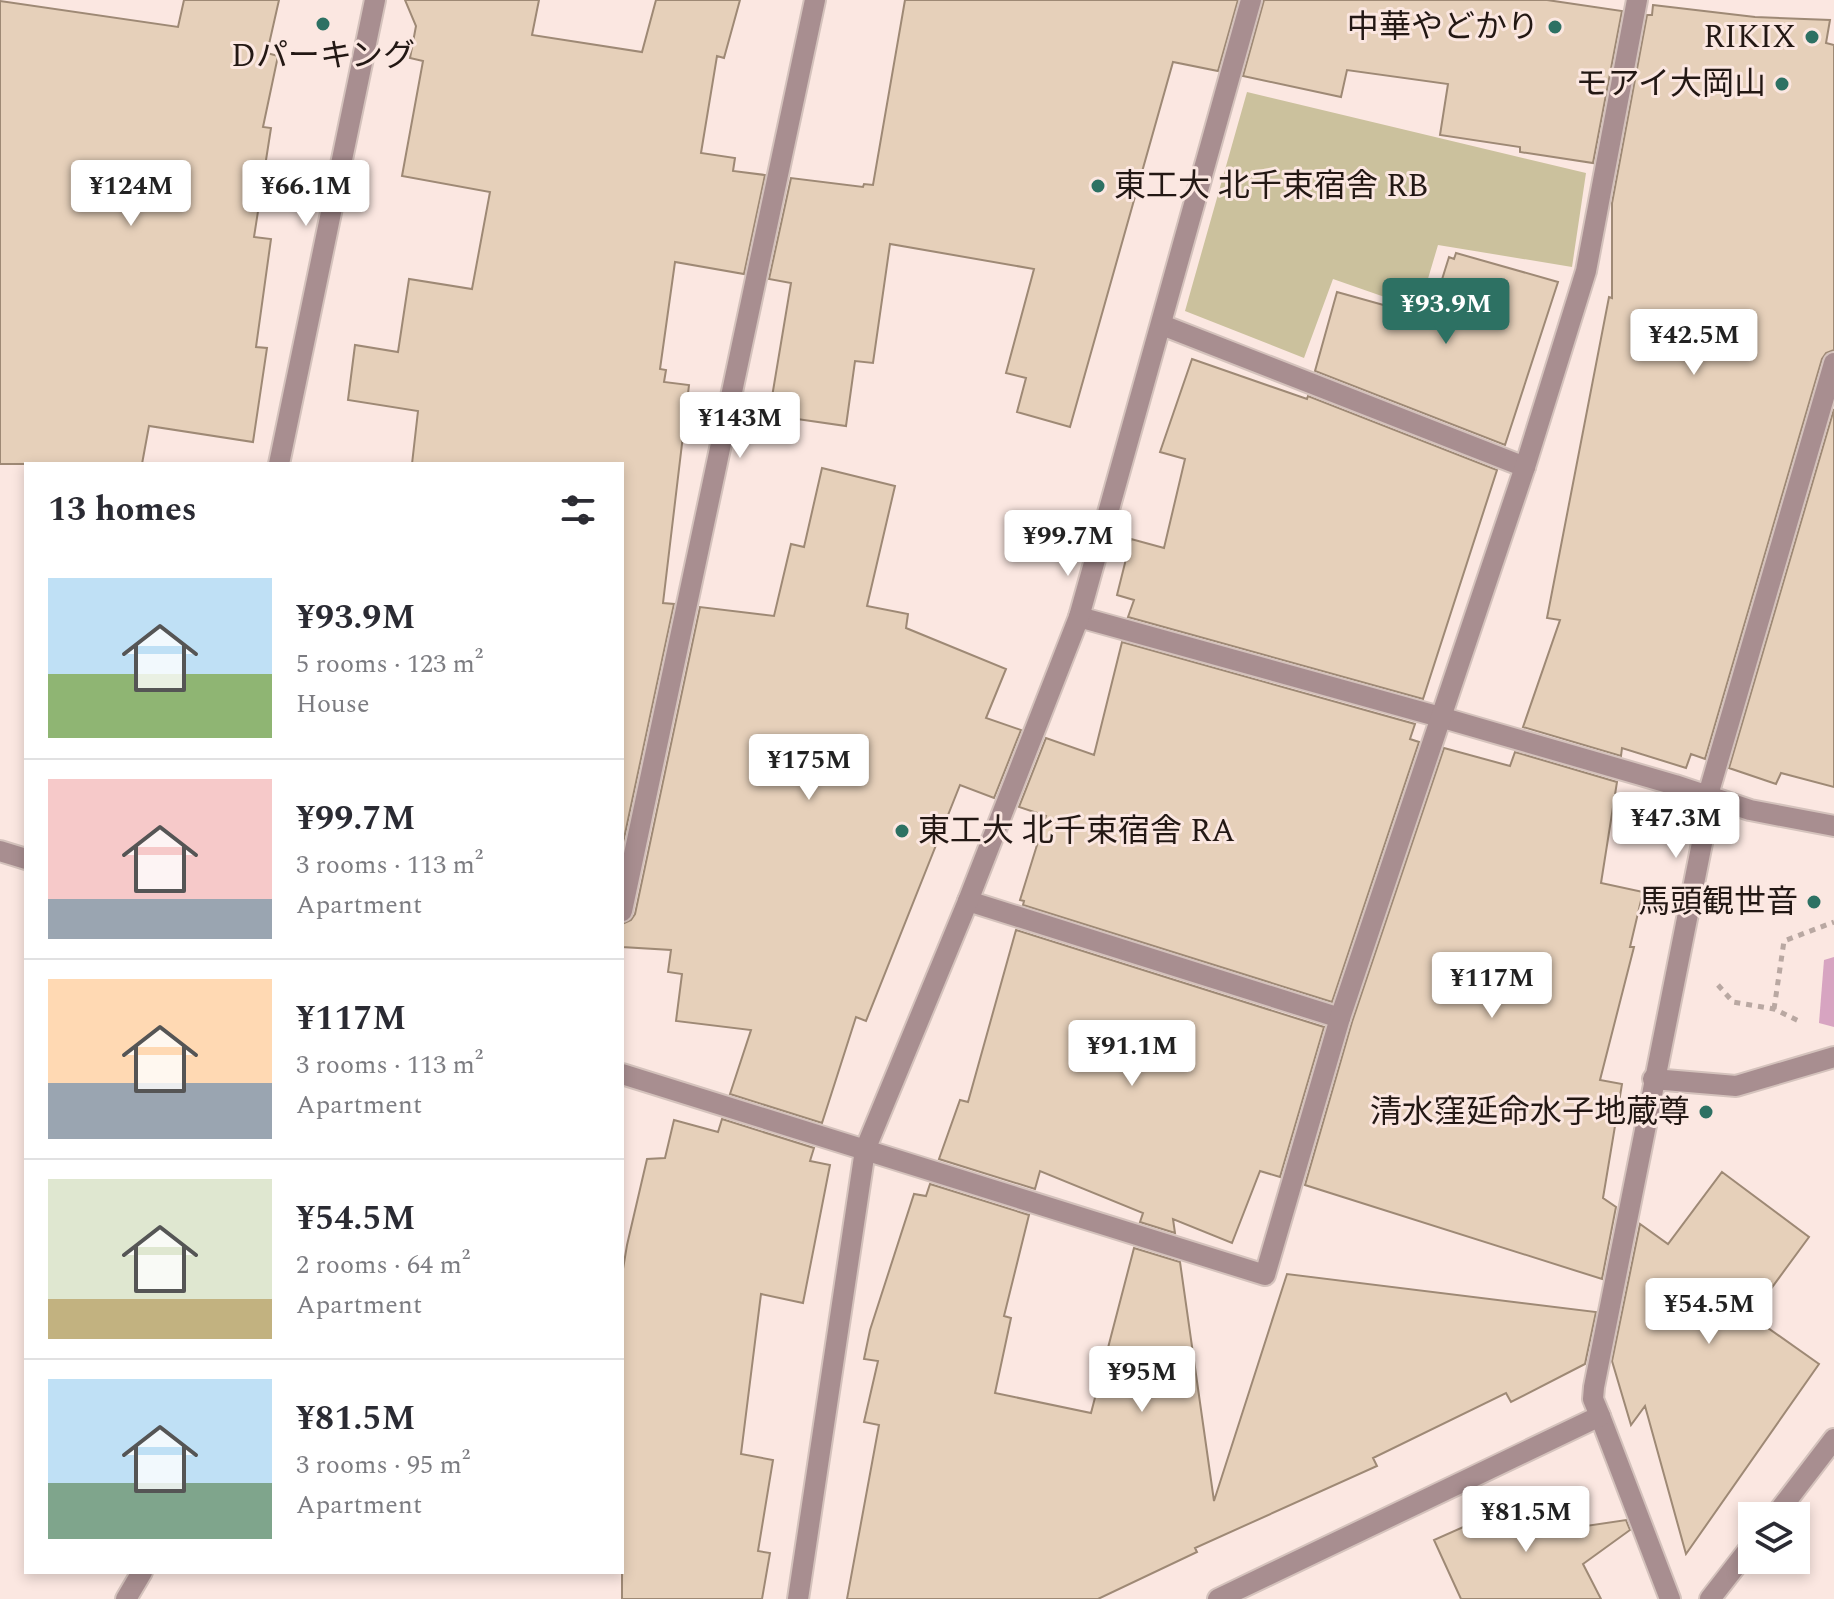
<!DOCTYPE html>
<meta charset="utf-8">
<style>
:root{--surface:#fff;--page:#f2f2f3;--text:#2b2b33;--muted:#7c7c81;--line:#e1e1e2;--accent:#2d7163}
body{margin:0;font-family:Spectral,"Noto Sans JP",serif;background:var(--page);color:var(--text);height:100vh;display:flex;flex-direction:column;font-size:30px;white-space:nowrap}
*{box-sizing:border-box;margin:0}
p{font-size:26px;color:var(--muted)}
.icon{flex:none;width:44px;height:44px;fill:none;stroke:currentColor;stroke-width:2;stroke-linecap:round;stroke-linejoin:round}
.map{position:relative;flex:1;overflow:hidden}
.drawer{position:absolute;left:24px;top:462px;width:600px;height:1112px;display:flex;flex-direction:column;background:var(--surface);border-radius:0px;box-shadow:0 4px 12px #0003}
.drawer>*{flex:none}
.fabs{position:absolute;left:1738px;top:1502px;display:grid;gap:16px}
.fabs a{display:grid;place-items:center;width:72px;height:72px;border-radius:0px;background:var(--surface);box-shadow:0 4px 12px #0003;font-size:40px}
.price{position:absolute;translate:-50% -68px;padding:0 18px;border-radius:8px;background:#fff;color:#222;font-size:26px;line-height:52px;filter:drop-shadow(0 2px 4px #0008)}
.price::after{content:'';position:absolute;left:50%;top:48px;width:24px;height:18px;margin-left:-12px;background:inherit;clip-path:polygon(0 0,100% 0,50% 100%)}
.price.selected{background:var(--accent);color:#fff}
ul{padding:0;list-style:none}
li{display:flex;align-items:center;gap:24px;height:200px;padding:0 24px}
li+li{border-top:2px solid var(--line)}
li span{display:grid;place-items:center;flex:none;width:224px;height:160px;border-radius:0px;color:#555}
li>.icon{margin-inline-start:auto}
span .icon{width:96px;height:96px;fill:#fffc;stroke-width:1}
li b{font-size:34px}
h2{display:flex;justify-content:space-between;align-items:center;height:96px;padding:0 24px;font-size:34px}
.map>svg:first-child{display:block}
.green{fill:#cbc19d}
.water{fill:#d7a4c1}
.building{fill:#e6d0ba;stroke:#9e8975;stroke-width:2}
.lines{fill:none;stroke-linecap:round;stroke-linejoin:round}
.service-casing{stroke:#d4c2bc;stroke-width:24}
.minor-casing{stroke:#d4c2bc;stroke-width:24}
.tertiary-casing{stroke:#d4c2bc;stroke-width:24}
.path{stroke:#b9a8a2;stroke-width:5;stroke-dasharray:6 6;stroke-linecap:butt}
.service{stroke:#a88e90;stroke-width:20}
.minor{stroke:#a88e90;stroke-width:20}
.tertiary{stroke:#a88e90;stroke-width:20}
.poi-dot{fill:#2d7163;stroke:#fbe7e1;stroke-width:3}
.labels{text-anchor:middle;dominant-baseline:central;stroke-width:6;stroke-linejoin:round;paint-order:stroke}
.poi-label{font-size:32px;fill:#231814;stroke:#fbe7e1;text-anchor:end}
</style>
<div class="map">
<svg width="1834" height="1599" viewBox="0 0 1834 1599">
<rect width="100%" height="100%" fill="#fbe7e1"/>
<path class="green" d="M 1247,92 L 1586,173 L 1572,267 L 1438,245 L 1419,309 L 1333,279 L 1304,358 L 1185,311 Z"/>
<path class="water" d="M 1834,957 L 1834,1027 L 1819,1023 L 1824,960 Z"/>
<path class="building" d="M 184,0 L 279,0 L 267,53 L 278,56 L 263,127 L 271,128 L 254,237 L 271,239 L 256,347 L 267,348 L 253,442 L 149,426 L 142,464 L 0,464 L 0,1 L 178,27 Z
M 405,0 L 539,0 L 532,35 L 642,52 L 656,0 L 740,0 L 724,58 L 717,56 L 701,153 L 735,158 L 733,171 L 765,175 L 744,274 L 675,262 L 660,369 L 666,370 L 664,382 L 689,385 L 663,603 L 674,604 L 622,848 L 622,464 L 412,464 L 418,411 L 348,400 L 355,345 L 398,352 L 409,279 L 472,289 L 490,192 L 402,176 L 423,61 L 410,58 L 416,26 Z
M 905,0 L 1238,0 L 1218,71 L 1173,62 L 1070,427 L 1017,412 L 1026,378 L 1006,373 L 1034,269 L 890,244 L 873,363 L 855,361 L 846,426 L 769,415 L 791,283 L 769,279 L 791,178 L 863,187 L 864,184 L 873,185 Z
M 1264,0 L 1547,0 L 1622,11 L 1593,163 L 1520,152 L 1520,147 L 1440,135 L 1448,84 L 1347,70 L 1341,97 L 1243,76 Z
M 1653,5 L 1755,17 L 1830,20 L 1826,43 L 1834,45 L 1834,350 L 1826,353 L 1822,359 L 1705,759 L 1691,754 L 1686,768 L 1622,748 L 1621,756 L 1523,727 L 1560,620 L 1547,618 L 1609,297 L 1612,298 L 1612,203 L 1647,15 L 1652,15 Z
M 1456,253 L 1558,282 L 1505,445 L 1315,371 L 1337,292 L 1430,318 L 1449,257 L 1454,259 Z
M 1192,359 L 1307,399 L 1308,396 L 1497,470 L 1423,699 L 1128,617 L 1134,600 L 1117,595 L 1131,539 L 1164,548 L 1185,459 L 1160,452 Z
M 1834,409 L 1834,787 L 1781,773 L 1776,784 L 1729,768 Z
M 822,468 L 895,486 L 867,606 L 908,614 L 906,628 L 1006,669 L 986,718 L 1021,730 L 994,798 L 960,785 L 866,1021 L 856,1017 L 822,1123 L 730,1094 L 751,1030 L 676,1021 L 682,974 L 668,972 L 671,950 L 622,947 L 622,924 L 631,920 L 635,914 L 700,607 L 774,616 L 791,544 L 804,547 Z
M 1122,642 L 1415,724 L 1410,739 L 1419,742 L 1332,1002 L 1023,905 L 1024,901 L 1020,900 L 1046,816 L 1019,807 L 1046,738 L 1094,755 Z
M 1444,748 L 1510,766 L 1515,752 L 1617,782 L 1601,883 L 1643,892 L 1630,947 L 1634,947 L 1600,1080 L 1622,1084 L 1603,1198 L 1616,1207 L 1602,1279 L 1305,1185 L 1352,1022 Z
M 1016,930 L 1324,1027 L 1280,1177 L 1260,1171 L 1232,1243 L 1173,1219 L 1175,1233 L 1140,1222 L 1143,1213 L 1040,1171 L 1035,1189 L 939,1159 L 960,1100 L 968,1102 Z
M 722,1119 L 814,1148 L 810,1161 L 830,1165 L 803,1303 L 761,1294 L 741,1454 L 773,1460 L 758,1551 L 770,1553 L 762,1599 L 622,1599 L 622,1275 L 627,1245 L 647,1159 L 665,1158 L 674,1120 L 718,1132 Z
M 1722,1172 L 1809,1237 L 1751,1316 L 1819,1364 L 1686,1554 L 1645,1406 L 1631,1425 L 1612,1361 L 1640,1224 L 1668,1244 Z
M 930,1184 L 1029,1215 L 1004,1316 L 1011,1318 L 995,1393 L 1091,1413 L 1134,1248 L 1180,1262 L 1214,1501 L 1287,1274 L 1596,1312 L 1585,1364 L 1511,1402 L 1506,1393 L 1373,1458 L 1377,1466 L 1195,1548 L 1197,1552 L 1098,1599 L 847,1599 L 879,1425 L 864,1422 L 878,1361 L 864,1359 L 870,1330 L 914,1194 L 926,1196 Z
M 1549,1489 L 1566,1529 L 1626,1520 L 1630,1530 L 1583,1564 L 1601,1599 L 1461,1599 L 1434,1540 Z"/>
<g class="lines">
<defs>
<path id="service" d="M 1162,325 L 1525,467
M 1079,617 L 1440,717 L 1675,785 L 1750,810 L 1834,826
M 968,901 L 1340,1018
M 1653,1079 L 1736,1086 L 1834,1057"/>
<path id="minor" d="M 279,464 L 375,0
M 1708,795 L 1834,363
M 0,851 L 26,859
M 622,911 L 815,0
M 622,1074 L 1265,1275 L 1340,1018 L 1525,467 L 1586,271 L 1637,0
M 1600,1416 L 1670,1599
M 1775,1516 L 1834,1439
M 126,1599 L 142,1572
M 798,1599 L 865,1150 L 968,901 L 1079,617 L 1251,0
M 1710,1599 L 1752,1545"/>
<path id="tertiary" d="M 1218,1599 L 1600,1416 L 1593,1399 L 1594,1387 L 1703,838 L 1708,795"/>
</defs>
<use href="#service" class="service-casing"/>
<use href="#minor" class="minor-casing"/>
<use href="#tertiary" class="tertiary-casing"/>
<path class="path" d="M 1640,842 L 1644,820
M 1718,985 L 1733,1002 L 1774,1009 L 1801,1022
M 1774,1009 L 1784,941 L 1834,922"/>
<use href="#service" class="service"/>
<use href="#minor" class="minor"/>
<use href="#tertiary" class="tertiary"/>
</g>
<g class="poi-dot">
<circle cx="323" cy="24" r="8"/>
<circle cx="1555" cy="27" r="8"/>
<circle cx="1812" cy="37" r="8"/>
<circle cx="1782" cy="84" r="8"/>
<circle cx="1098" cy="186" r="8"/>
<circle cx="902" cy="831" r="8"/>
<circle cx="1814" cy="902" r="8"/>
<circle cx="1706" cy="1112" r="8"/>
</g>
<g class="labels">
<g class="poi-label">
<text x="1539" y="27">中華やどかり</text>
<text x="1796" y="37">RIKIX</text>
<text x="323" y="56" text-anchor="middle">Dパーキング</text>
<text x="1766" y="84">モアイ大岡山</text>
<text x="1114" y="186" text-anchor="start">東工大 北千束宿舎 RB</text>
<text x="918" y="831" text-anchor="start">東工大 北千束宿舎 RA</text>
<text x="1798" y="902">馬頭観世音</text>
<text x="1690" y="1112">清水窪延命水子地蔵尊</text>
</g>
</g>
</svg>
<div class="fabs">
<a><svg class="icon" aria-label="layers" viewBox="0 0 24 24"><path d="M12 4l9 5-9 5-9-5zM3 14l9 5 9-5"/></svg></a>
</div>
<b class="price" style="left:131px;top:228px">¥124M</b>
<b class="price" style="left:306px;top:228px">¥66.1M</b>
<b class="price selected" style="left:1446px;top:346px">¥93.9M</b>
<b class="price" style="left:1694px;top:377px">¥42.5M</b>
<b class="price" style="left:740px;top:460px">¥143M</b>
<b class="price" style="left:1068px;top:578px">¥99.7M</b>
<b class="price" style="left:809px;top:802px">¥175M</b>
<b class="price" style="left:1676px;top:860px">¥47.3M</b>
<b class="price" style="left:1492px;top:1020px">¥117M</b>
<b class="price" style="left:1132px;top:1088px">¥91.1M</b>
<b class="price" style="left:1709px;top:1346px">¥54.5M</b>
<b class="price" style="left:1142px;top:1414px">¥95M</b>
<b class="price" style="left:1526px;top:1554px">¥81.5M</b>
<section class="drawer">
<h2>13 homes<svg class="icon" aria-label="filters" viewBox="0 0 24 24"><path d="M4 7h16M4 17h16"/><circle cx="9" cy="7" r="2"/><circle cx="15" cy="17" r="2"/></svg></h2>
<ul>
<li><span style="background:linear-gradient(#bfe0f5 60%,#8fb573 0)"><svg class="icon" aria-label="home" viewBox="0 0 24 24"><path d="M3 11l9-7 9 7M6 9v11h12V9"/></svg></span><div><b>¥93.9M</b><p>5 rooms · 123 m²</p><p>House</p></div></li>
<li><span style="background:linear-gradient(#f6c9c9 75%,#9aa5b1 0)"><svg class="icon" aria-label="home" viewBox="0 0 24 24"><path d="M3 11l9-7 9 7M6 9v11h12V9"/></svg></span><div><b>¥99.7M</b><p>3 rooms · 113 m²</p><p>Apartment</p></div></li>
<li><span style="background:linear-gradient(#ffd9b3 65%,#9aa5b1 0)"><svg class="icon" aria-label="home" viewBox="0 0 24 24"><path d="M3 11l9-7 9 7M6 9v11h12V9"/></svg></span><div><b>¥117M</b><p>3 rooms · 113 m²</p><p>Apartment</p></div></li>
<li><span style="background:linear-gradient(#dfe7d0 75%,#c2b280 0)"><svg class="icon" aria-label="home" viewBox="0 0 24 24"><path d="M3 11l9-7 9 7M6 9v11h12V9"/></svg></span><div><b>¥54.5M</b><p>2 rooms · 64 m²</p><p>Apartment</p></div></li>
<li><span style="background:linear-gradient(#bfe0f5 65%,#7fa58c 0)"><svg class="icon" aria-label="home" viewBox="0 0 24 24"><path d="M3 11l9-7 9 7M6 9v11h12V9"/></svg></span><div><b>¥81.5M</b><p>3 rooms · 95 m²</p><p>Apartment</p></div></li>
</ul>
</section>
</div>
